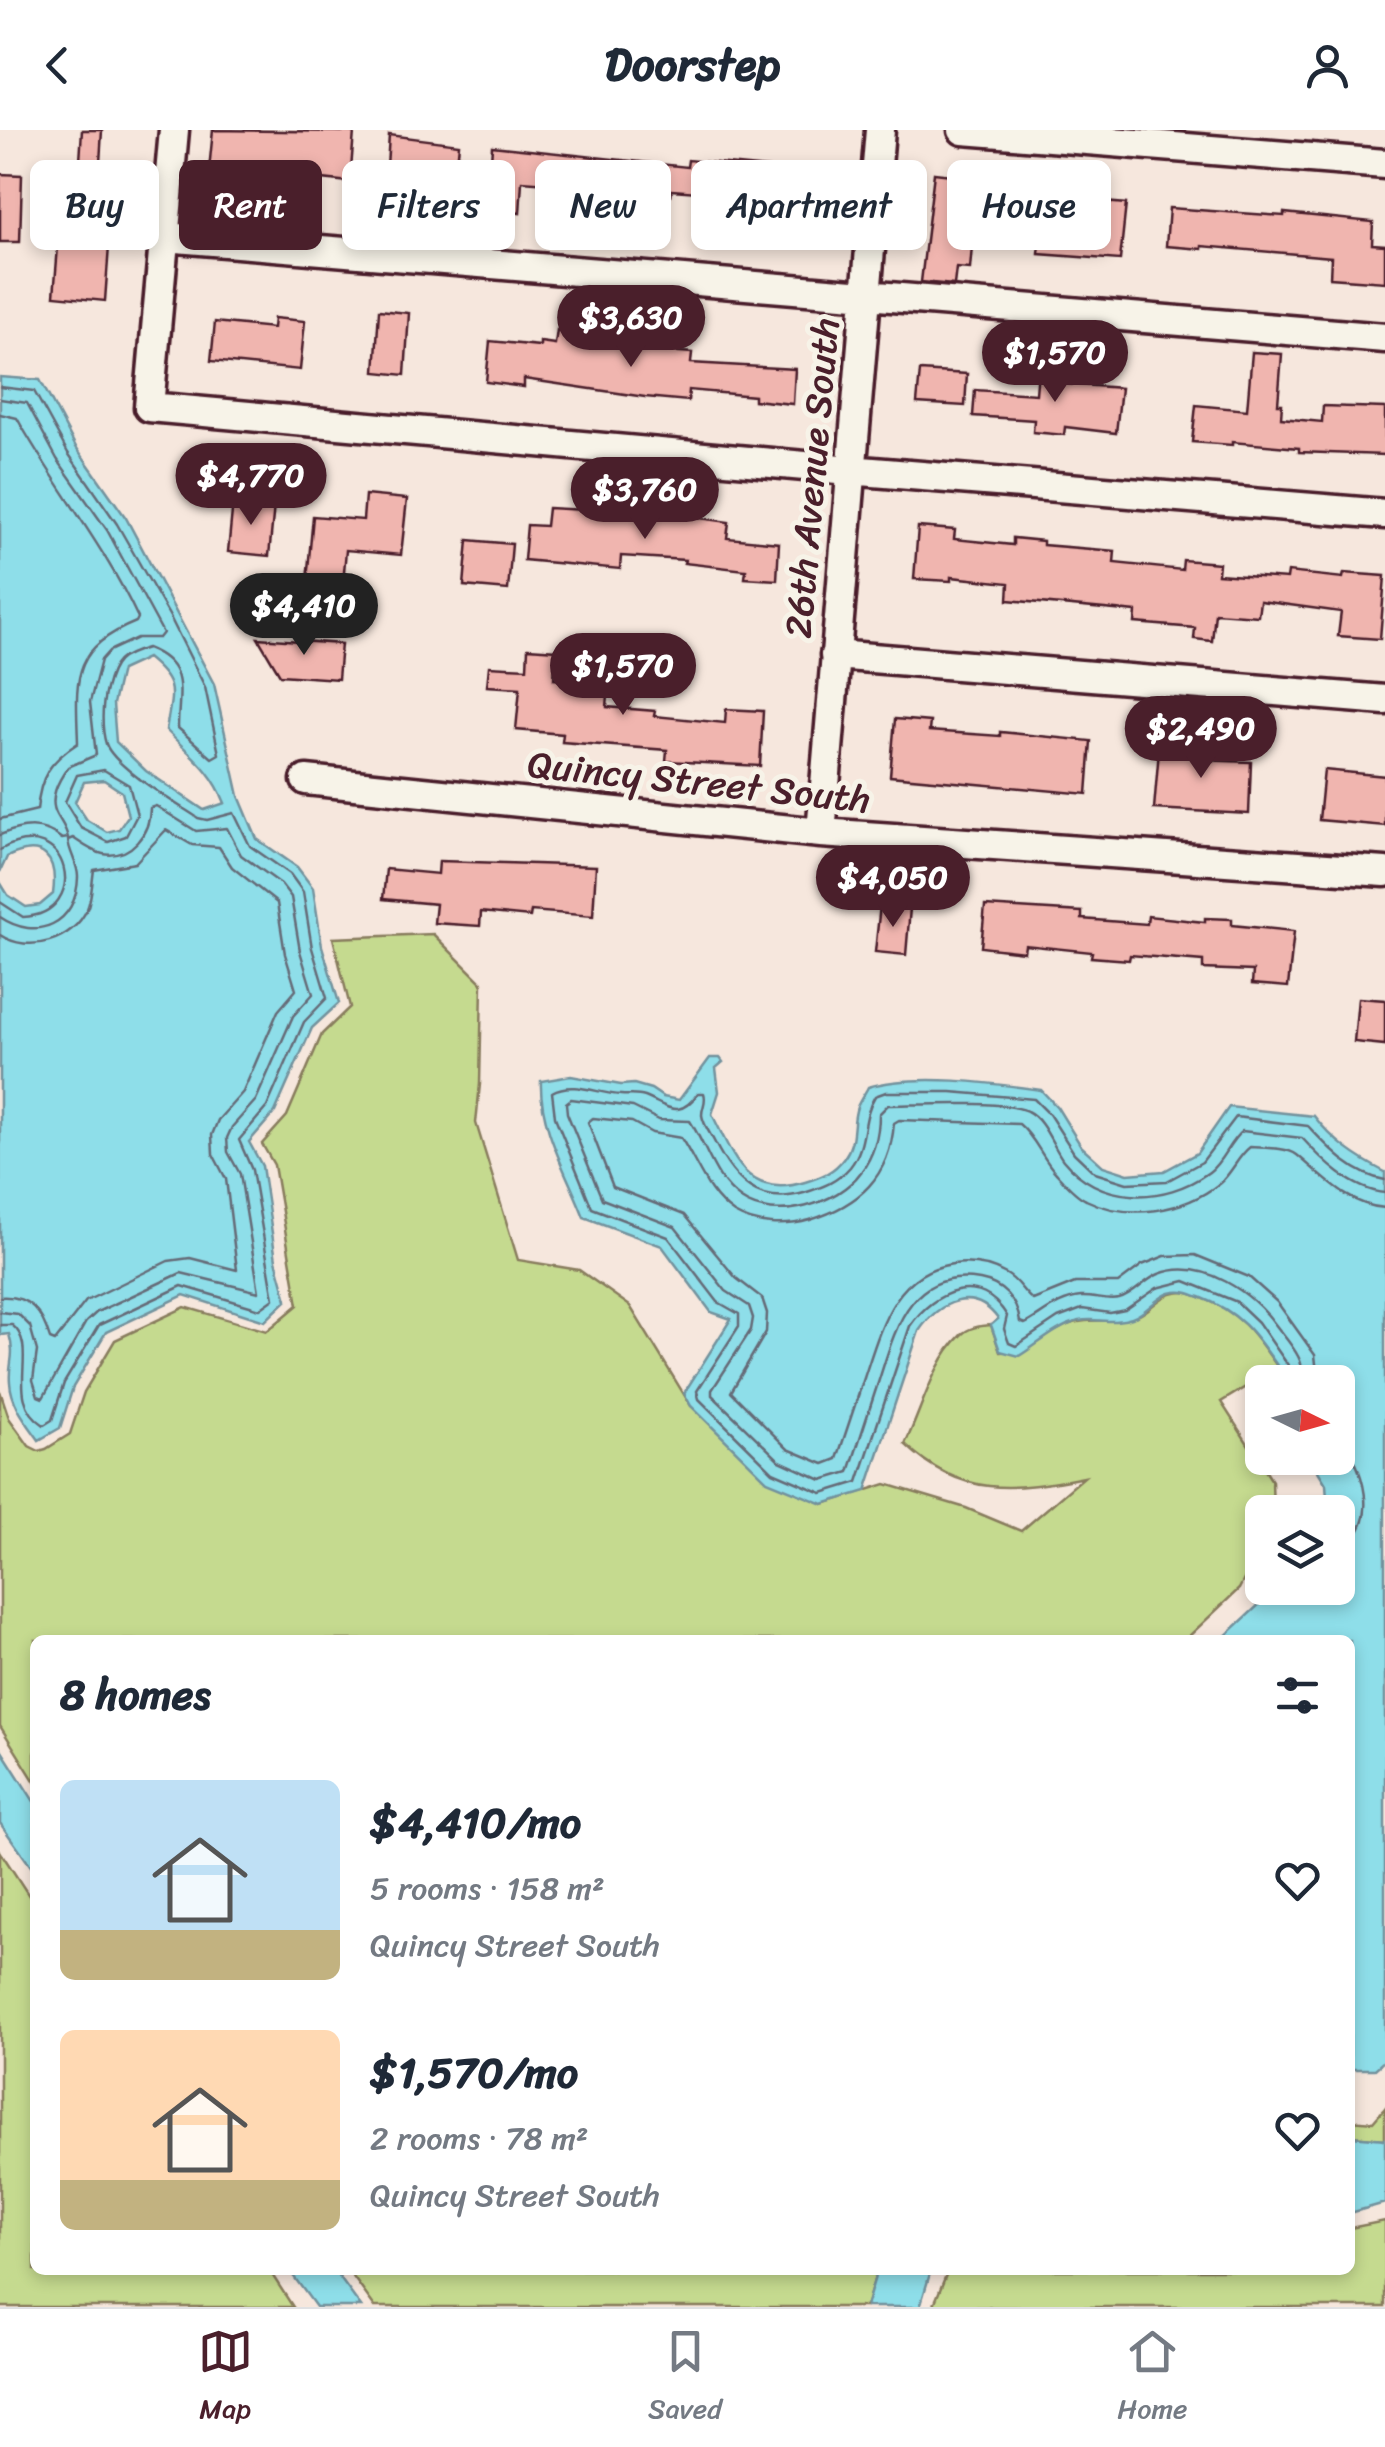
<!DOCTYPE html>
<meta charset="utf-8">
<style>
:root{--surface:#fff;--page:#f6f6f7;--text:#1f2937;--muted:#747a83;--line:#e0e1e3;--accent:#4a1f2b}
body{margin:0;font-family:Sriracha,sans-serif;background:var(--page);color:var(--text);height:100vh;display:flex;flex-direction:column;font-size:38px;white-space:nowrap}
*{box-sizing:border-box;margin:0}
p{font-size:32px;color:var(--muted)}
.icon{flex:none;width:55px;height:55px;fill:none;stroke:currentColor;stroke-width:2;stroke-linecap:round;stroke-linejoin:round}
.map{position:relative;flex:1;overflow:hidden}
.details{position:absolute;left:30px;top:1505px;width:1325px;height:640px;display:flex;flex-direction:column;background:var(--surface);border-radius:15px;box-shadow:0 5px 15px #0003}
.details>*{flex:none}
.guide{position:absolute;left:30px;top:30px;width:1325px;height:90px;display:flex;gap:20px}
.needle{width:65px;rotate:95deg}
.controls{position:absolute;left:1245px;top:1235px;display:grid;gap:20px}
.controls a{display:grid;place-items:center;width:110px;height:110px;border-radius:15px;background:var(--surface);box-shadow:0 5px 15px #0003;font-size:50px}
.price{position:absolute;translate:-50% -85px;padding:0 22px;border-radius:35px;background:var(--accent);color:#fff;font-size:32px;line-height:65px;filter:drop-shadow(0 2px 5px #0008)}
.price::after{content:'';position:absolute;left:50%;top:60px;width:30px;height:22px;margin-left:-15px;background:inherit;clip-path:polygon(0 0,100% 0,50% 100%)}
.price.selected{background:#222;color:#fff}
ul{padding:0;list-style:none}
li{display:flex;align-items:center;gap:30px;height:250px;padding:0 30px}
li span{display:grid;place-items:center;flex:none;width:280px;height:200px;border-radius:15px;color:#555}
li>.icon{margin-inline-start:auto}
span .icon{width:120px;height:120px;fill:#fffc;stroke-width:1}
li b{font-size:42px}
h2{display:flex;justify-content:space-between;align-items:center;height:120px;padding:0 30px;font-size:42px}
.tag{padding:0 35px;border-radius:15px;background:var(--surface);box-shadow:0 5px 15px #0003;font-size:35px;line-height:90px}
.tag.selected{background:var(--accent);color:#fff}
header{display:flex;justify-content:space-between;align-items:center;height:130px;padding:0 30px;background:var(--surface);font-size:45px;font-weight:700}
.tab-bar{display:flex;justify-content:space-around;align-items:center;height:140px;border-top:2px solid var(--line);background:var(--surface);font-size:28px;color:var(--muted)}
.tab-bar a{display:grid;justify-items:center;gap:5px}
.tab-bar .selected{color:var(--accent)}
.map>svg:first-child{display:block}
.green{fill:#c5da8f;stroke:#887c5d;stroke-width:2.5}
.water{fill:#8edee9;stroke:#73929d;stroke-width:2.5;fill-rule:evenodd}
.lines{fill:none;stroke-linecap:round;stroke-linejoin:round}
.shore{stroke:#656b77;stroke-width:2.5}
.building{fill:#f0b5af;stroke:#4a1f2b;stroke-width:2.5}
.minor-casing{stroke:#4a1f2b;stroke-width:35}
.minor{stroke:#f7f3e8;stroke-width:28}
.labels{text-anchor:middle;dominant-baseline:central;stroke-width:10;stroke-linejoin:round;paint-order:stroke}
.street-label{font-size:38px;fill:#4a1f2b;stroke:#f7f3e8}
</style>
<header><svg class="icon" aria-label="back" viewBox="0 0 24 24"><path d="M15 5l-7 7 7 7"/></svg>Doorstep<svg class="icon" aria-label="person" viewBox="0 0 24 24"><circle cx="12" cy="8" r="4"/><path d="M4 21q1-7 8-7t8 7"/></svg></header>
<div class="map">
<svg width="1385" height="2177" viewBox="0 0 1385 2177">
<rect width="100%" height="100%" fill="#f6e7dd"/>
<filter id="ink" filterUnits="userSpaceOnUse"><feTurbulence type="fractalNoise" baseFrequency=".01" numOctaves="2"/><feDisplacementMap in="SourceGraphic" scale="20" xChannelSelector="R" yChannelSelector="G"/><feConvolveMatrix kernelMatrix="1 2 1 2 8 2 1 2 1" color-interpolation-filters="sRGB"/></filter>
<g filter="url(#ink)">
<path class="green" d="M 433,804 L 482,853 L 480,954 L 476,993 L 518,1130 L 579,1140 L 630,1176 L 691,1276 L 823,1374 L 886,1354 L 966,1378 L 1021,1401 L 1084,1347 C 1014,1361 961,1368 905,1314 C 922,1279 933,1232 961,1205 C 969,1197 980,1196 991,1195 L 1000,1222 C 1041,1220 1032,1211 1063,1197 C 1087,1185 1114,1196 1139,1185 C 1151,1180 1157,1168 1171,1164 C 1183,1160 1189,1163 1200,1167 C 1244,1183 1257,1208 1283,1245 L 1254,1252 L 1221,1272 L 1272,1351 L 1273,1382 L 1262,1382 L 1262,1415 L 1239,1459 L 1185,1510 L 35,1510 L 35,1652 L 0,1596 L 0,1261 L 9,1288 L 29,1316 L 39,1321 L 46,1319 L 70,1304 L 84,1262 L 115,1210 L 185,1177 L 267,1201 L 298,1175 L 274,1035 L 262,1014 L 287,986 L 322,904 L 350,877 L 333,808 Z
M 0,1721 L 35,1775 L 35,2140 L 269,2140 L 293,2177 L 0,2177 Z
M 1385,1978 L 1385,2009 L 1350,2006 L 1350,1990 L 1373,1992 Z
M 1385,2091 L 1385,2177 L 933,2177 L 948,2140 L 1350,2140 L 1350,2098 Z
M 348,2140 L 877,2140 L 866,2177 L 375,2177 Z"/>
<path class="water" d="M 0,247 L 40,250 L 76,317 L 126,388 L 214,554 L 239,666 L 257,709 L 297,737 L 313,758 L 322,816 L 339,873 L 312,898 L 275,982 L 249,1012 L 262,1036 L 276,1130 L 287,1170 L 265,1191 L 184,1165 L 106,1202 L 73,1257 L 60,1298 L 39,1310 C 27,1293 11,1274 10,1252 C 8,1233 16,1228 9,1204 L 0,1205 L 0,752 L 8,765 L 26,777 L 40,775 L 53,764 C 58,727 43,710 7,727 L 0,742 ZM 147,528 C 179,554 172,562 166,600 C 191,626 211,638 225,673 L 204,680 L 146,641 L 116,612 L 113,574 L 121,540 ZM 104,650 L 122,662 L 128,686 L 119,699 L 107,702 L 87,690 L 75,672 L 84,652 Z
M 710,928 L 720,928 L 723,932 L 716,938 L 719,962 L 712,984 C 734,1028 747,1070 805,1052 C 821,1047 834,1042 844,1028 C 857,1010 851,995 857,977 C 860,970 865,963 868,957 C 914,943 993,953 1041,960 L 1057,977 L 1081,1016 L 1103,1036 L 1128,1044 L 1164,1041 L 1197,1023 L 1229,977 L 1314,986 C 1334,1012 1356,1027 1385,1042 L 1385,1930 L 1375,1939 L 1350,1939 L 1350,1510 L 1221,1510 L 1277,1458 L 1338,1458 L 1338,1382 L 1328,1382 L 1326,1354 L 1310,1328 L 1338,1328 L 1338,1252 L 1278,1252 L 1276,1247 L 1283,1244 C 1257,1207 1243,1183 1200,1167 C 1188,1163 1183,1160 1170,1163 C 1155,1168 1147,1183 1132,1188 C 1112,1195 1095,1187 1079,1191 C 1056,1197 1039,1214 1019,1226 L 1000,1221 L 991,1195 L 998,1189 C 973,1155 939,1172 919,1201 L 866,1361 L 823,1374 L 767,1351 L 691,1276 L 684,1263 L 731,1189 L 711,1182 L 662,1116 L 584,1087 C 568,1045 539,997 541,951 L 571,946 L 621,955 L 634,954 L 651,959 L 663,967 L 679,970 Z
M 0,1618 L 35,1673 L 35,1742 L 0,1693 Z
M 1350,2006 L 1385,2009 L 1385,2073 L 1350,2083 Z
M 289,2140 L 334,2140 L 361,2177 L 316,2177 Z
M 877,2140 L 931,2140 L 920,2177 L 866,2177 Z"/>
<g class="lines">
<path class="shore" d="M 0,257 L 34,261 L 68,323 L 117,394 L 170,487 L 205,557 L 219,624 L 212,628 L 178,598 C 178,562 190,535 147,518 C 119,526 113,531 106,559 C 102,575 101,598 106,614 C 114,637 177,674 198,688 L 207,690 L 234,683 L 250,716 L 290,744 L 303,762 L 312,818 L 327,868 L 304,892 L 267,977 L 239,1010 L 252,1040 L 274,1169 L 260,1179 L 182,1156 L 99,1195 L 64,1253 L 52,1290 L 44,1295 C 2,1268 41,1218 12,1195 L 0,1195
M 0,269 L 27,273 L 57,329 L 107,400 L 163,503 L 159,508 L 137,508 L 109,521 L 101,530 L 90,572 L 96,625 L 68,637 C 58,651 48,669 57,685 C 62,694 66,698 68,708 L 62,709 C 42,693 23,695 0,705
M 0,284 L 17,288 C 55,356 105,417 138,488 L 136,492 C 70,519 76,549 78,613 C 50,631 40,646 37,680 L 0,689
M 104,640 L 129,655 L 137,685 L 126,706 L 108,712 L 81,698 L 65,672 L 77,645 Z
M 0,720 C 70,680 92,785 23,787 L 0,772
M 0,787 C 37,812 77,794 78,747 C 78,734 69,722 68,710 L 73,708 C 82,714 92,722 103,724 C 131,729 150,703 150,678 L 156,676 L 196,701 L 227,698 L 241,725 L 281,754 L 291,767 L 300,821 L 313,864 L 293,886 L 256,970 L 232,997 L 227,1008 L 228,1022 L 240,1044 L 259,1162 L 181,1143 L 97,1182 L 86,1192 L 43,1268 L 38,1266 L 33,1250 L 37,1221 L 30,1196 L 18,1184 L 0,1182
M 0,805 C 29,824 73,811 87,779 C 92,767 92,752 94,740 L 135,733 L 166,700 L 192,715 L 219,717 L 232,737 L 277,773 L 285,824 L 296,860 L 278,881 L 243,962 L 218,990 L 212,1005 L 213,1024 L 226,1049 L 237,1140 L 190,1128 L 168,1131 L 86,1171 L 55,1211 L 50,1209 C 42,1182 30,1165 0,1167
M 1288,1252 L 1291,1246 L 1290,1238 L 1258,1192 L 1237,1172 L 1185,1151 L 1157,1158 L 1125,1180 L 1110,1183 L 1082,1179 L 1058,1188 L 1016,1216 L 1009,1213 L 1004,1199 L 1007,1186 C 980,1141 934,1161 910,1196 L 858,1352 L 822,1363 L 773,1342 L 699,1269 L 697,1261 L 739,1196 L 739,1184 L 718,1172 L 668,1107 L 592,1078 L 555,987 L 552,962 C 573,950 598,964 621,965 C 629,966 636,964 645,967 C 669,977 679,990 698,963 L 704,963 C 707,972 702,976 702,985 C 703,994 711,1005 715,1013 C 734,1051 759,1076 804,1063 C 823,1057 837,1052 850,1037 C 868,1015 861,988 875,966 L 886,962 L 951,962 L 1034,969 L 1049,984 L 1074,1023 L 1095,1043 L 1127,1053 L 1167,1051 L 1202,1032 L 1236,987 L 1308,996 C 1329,1018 1353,1045 1385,1050
M 1302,1252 C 1307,1231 1290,1214 1278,1198 C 1253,1163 1203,1127 1159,1144 C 1144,1150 1134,1165 1119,1169 C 1106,1172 1094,1166 1081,1167 C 1059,1169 1043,1184 1025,1194 L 1020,1192 C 1017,1170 1002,1154 980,1150 C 909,1138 895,1200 878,1253 C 868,1283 859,1312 849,1342 L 822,1350 L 780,1331 L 712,1265 L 712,1260 L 751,1200 L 753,1188 L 749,1176 L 726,1161 L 675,1097 L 602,1069 L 567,983 L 566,973 L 571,969 L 633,977 L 659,990 L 690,991 C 707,1017 714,1050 741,1069 C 776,1093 838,1074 861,1042 C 874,1025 879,1004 879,984 L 888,975 C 914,975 1006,970 1027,981 C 1044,989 1052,1015 1063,1030 C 1100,1075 1164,1075 1209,1042 C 1223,1032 1229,1011 1242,1001 L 1302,1008 C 1323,1031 1352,1060 1385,1063
M 1318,1252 L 1315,1225 L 1277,1172 L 1249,1147 L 1195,1125 L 1165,1126 L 1142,1135 L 1118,1153 L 1075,1153 L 1033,1170 C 1023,1163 1018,1150 1006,1144 C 990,1135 971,1132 953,1134 C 894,1141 880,1200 864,1248 C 855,1275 846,1302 837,1329 L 824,1334 L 788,1319 L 731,1262 L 766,1202 L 767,1183 L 762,1168 L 736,1148 L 684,1085 L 613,1057 L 588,992 L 593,988 L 632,992 L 652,1003 L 681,1008 C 698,1034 707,1065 734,1083 C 756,1096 786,1097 810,1090 C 859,1075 890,1047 894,993 L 899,990 L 1019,994 C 1036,1008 1042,1029 1057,1044 C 1065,1053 1075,1065 1086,1070 C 1129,1091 1184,1082 1220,1053 C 1232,1043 1238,1026 1250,1017 C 1263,1018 1287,1017 1297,1025 C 1323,1046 1348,1076 1385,1078
M 1338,1302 C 1362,1334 1385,1396 1338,1418"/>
</g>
<path class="building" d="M 82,0 L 102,0 L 100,33 L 115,34 L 105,171 L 54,166 L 59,104 L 70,105 L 74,31 L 80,31 Z
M 213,0 L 354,2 L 350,52 L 276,44 L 274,71 L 254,70 L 254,64 L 207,60 Z
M 389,5 L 459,14 L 454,64 L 419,61 L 420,54 L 386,52 Z
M 492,16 L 687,37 L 688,30 L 837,45 L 832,90 L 803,88 L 805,70 L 672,60 L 671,66 L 623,61 L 622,68 L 588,65 L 589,56 L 522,51 L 520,83 L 488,79 Z
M 934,43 L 997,50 L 997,55 L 1015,57 L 1014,64 L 1126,74 L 1120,130 L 1039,124 L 1042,90 L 975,83 L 970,139 L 956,138 L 954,155 L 921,152 Z
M 0,44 L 22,45 L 20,112 L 0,112 Z
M 1169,78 L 1284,86 L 1284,83 L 1373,92 L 1372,114 L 1385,115 L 1385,152 L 1330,148 L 1331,127 L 1202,116 L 1202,119 L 1166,116 Z
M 379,180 L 409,183 L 405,245 L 375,242 Z
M 274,188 L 305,191 L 300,240 L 211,231 L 215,192 L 273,198 Z
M 557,200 L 626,208 L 625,217 L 692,223 L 691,233 L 795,239 L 793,274 L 754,270 L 754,266 L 689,260 L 688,271 L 645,267 L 524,249 L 524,257 L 486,252 L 490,211 L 540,216 L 540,212 L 555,214 Z
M 1252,222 L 1282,224 L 1278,274 L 1282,274 L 1281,288 L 1322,292 L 1323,276 L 1385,278 L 1385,325 L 1299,322 L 1299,318 L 1232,312 L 1232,315 L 1192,312 L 1196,275 L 1247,280 Z
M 1038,240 L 1070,243 L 1069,254 L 1121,258 L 1116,303 L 1065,297 L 1064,305 L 1033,302 L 1034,290 L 973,286 L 975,260 L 1036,264 Z
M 920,241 L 967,244 L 965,276 L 917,273 Z
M 365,365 L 407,369 L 401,425 L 346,420 L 342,464 L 306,461 L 313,386 L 363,390 Z
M 233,371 L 274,375 L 269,426 L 228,422 Z
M 548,378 L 678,385 L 729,392 L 727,408 L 779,413 L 777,450 L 745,448 L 746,440 L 684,433 L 685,430 L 621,426 L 620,439 L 524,430 L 527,395 L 546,396 Z
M 918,397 L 955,400 L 954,409 L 1013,415 L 1013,408 L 1043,411 L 1043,415 L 1115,421 L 1114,433 L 1182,440 L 1183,430 L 1219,433 L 1218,444 L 1287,449 L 1288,442 L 1343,448 L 1344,443 L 1385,446 L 1380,509 L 1338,506 L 1341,482 L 1260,471 L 1258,486 L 1215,483 L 1212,511 L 1194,509 L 1195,498 L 1135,493 L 1136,482 L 1008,470 L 1009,453 L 951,447 L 951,451 L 914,449 Z
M 468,410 L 512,414 L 508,460 L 464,456 Z
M 258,508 L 341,514 L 338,549 L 280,545 Z
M 528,518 L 556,520 L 554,549 L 609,554 L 607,577 L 655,581 L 654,586 L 725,593 L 726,579 L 763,581 L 760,636 L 666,631 L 667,620 L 562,612 L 563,604 L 516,600 L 520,558 L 487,556 L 489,536 L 527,538 Z
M 895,589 L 930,592 L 929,601 L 1000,606 L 1000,602 L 1091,611 L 1087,664 L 890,646 Z
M 1182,603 L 1202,605 L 1200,630 L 1251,632 L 1249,684 L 1154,679 L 1159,620 L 1180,622 Z
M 1324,640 L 1385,646 L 1385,696 L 1319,690 Z
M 439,731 L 596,736 L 593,786 L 531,781 L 530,787 L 481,782 L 480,796 L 434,793 L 436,774 L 383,769 L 386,739 L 438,744 Z
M 880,775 L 910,778 L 906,825 L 875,822 Z
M 985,776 L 1082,782 L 1082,789 L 1147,794 L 1148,786 L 1205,792 L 1205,788 L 1232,789 L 1232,795 L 1294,801 L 1288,857 L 1252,854 L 1253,841 L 1203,839 L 1203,831 L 1130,825 L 1129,830 L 1091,827 L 1092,822 L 1025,815 L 1024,822 L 981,817 Z
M 1358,868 L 1385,870 L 1385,915 L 1354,912 Z"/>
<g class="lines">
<defs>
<path id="minor" d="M 174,0 L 149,277 L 849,340 L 1385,384
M 963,0 L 1385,34
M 164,107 L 1385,208
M 835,525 L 1385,570
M 306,650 L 821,703 L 1385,742
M 821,703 L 880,0"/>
</defs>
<use href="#minor" class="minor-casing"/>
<use href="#minor" class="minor"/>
</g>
</g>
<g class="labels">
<g class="street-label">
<text transform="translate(812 348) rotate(-85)">26th Avenue South</text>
<text transform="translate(699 652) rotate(6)">Quincy Street South</text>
</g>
</g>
</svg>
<div class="controls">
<a><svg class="needle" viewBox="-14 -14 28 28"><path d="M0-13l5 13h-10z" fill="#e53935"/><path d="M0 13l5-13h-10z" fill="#747a83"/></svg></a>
<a><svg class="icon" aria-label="layers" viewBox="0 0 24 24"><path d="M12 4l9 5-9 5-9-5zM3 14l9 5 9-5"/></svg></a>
</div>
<b class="price" style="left:631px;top:240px">$3,630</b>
<b class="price" style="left:1055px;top:275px">$1,570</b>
<b class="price" style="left:251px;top:398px">$4,770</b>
<b class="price" style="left:645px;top:412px">$3,760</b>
<b class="price selected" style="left:304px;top:528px">$4,410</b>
<b class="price" style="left:623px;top:588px">$1,570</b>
<b class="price" style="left:1201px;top:651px">$2,490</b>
<b class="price" style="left:893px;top:800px">$4,050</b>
<div class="guide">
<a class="tag">Buy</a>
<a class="tag selected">Rent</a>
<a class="tag">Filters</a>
<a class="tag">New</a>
<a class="tag">Apartment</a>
<a class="tag">House</a>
</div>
<section class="details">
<h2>8 homes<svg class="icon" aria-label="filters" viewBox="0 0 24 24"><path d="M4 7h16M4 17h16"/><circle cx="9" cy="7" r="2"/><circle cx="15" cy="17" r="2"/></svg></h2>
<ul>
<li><span style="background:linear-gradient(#bfe0f5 75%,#c2b280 0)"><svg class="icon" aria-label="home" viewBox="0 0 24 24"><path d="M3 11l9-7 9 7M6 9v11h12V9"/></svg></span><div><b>$4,410/mo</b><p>5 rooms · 158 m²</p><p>Quincy Street South</p></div><svg class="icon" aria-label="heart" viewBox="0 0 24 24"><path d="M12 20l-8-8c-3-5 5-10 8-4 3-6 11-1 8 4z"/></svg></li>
<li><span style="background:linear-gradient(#ffd9b3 75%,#c2b280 0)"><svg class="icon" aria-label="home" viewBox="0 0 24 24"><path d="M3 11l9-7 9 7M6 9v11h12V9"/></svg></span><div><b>$1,570/mo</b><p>2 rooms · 78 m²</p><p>Quincy Street South</p></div><svg class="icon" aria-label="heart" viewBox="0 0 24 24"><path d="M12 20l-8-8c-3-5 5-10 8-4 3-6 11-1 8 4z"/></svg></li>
</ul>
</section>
</div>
<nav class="tab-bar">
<a class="selected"><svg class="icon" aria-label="map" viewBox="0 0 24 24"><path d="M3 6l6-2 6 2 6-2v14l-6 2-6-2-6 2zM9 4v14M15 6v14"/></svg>Map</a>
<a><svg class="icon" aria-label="saved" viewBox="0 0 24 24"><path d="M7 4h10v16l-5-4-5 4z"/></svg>Saved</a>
<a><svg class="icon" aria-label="home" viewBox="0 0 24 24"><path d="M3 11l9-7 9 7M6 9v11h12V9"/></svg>Home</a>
</nav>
